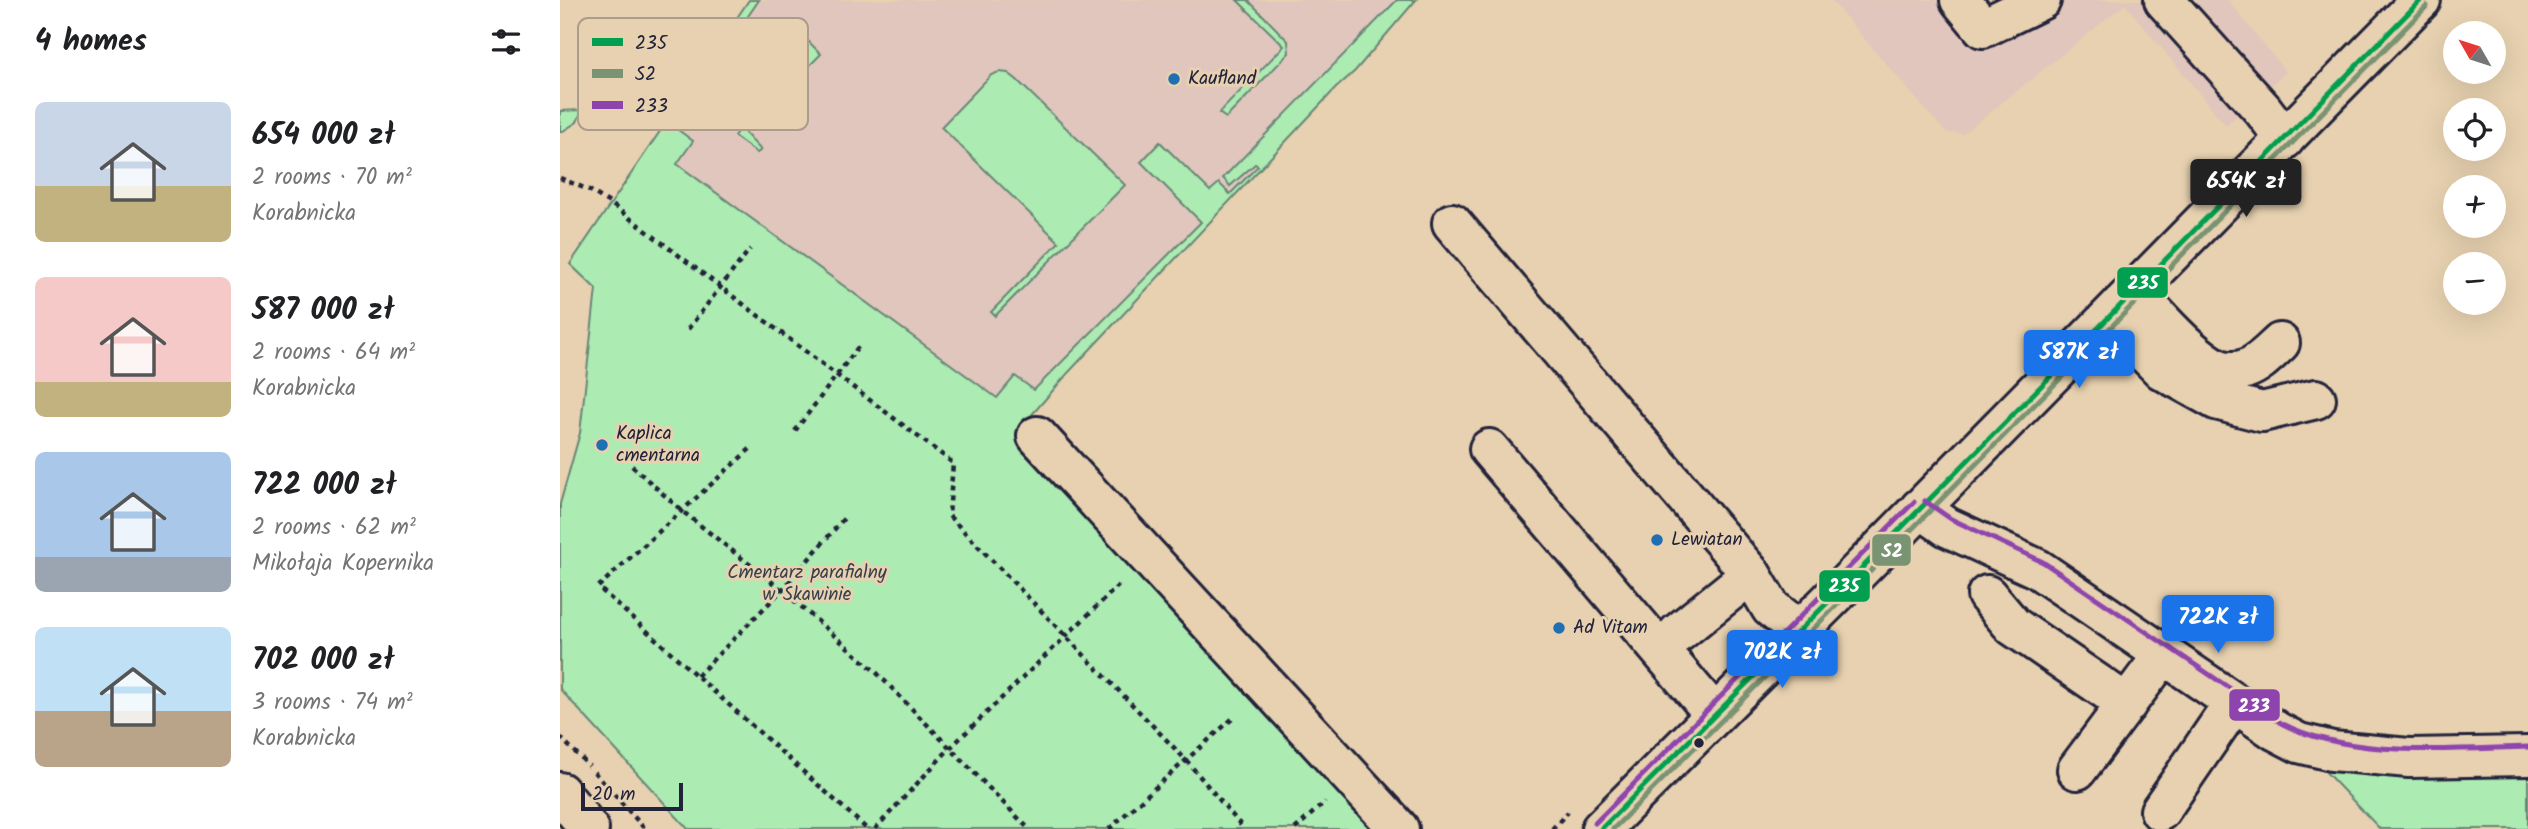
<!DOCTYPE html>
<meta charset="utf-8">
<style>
:root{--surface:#fff;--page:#f2f2f2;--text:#202124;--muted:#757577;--accent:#1a73e8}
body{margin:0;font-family:Kalam,sans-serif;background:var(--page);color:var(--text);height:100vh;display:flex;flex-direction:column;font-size:26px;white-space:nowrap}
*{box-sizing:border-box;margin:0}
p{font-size:23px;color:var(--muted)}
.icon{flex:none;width:38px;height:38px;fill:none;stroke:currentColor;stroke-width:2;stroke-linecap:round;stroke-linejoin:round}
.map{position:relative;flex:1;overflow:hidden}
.details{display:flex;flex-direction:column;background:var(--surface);width:560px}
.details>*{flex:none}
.needle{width:46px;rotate:309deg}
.buttons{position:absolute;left:1883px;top:21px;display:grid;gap:14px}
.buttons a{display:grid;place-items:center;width:63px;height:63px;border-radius:50%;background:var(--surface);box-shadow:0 7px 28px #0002;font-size:35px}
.scale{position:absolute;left:21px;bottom:18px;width:102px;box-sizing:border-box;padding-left:7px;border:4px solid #22223b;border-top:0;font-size:19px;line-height:24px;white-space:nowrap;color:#22223b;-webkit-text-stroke:5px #e7d1b0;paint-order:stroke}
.price{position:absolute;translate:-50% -60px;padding:0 16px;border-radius:7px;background:var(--accent);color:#fff;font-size:23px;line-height:46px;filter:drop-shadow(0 2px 4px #0008)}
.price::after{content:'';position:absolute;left:50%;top:42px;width:21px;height:16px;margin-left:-10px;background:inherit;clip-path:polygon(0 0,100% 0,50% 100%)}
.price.selected{background:#222;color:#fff}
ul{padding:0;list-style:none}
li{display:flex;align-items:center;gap:21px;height:175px;padding:0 35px}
li span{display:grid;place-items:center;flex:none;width:196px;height:140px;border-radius:10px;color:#555}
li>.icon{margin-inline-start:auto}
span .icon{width:84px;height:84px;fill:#fffc;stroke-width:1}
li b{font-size:30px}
h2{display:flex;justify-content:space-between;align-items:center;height:84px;padding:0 35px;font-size:30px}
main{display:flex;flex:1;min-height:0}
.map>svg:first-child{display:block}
.built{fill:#e0c6bc}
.green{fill:#acebb2;stroke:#678676;stroke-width:2}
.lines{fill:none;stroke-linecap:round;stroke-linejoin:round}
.minor-casing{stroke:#22223b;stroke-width:44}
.path{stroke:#22223b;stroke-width:4.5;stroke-dasharray:5 5;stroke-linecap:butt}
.minor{stroke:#e7d1b0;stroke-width:38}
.bus-1-casing{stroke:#e7d1b0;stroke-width:10}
.bus-2-casing{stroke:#e7d1b0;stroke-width:10}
.bus-3-casing{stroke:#e7d1b0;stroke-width:10}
.bus-1{stroke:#029f50;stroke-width:5}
.bus-2{stroke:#7a9372;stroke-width:5}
.bus-3{stroke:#8e44ad;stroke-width:5}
.poi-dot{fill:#1f6fb2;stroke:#e7d1b0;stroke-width:2.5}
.bus-dot{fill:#22223b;stroke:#e7d1b0;stroke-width:2.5}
.labels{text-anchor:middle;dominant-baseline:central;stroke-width:6;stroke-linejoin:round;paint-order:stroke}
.poi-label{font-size:19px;fill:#22223b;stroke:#e7d1b0;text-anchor:start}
.park-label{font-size:19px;fill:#37404d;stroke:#e7d1b0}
.key{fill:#e7d1b0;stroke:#ac9c8d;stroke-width:2}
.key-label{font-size:19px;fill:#22223b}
.line-badge{stroke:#e7d1b0;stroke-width:2.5}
.badge-label{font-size:19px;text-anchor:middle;font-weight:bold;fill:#fff}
</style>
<main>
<section class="details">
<h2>4 homes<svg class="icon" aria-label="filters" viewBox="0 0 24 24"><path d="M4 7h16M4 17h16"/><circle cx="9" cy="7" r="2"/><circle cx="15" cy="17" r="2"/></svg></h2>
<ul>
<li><span style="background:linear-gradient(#c9d6e8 60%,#c2b280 0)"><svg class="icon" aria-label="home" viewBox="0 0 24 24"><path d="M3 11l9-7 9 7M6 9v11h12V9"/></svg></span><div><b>654 000 zł</b><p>2 rooms · 70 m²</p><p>Korabnicka</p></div></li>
<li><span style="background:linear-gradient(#f6c9c9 75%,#c2b280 0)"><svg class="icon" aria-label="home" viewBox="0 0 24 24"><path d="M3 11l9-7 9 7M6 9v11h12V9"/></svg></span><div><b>587 000 zł</b><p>2 rooms · 64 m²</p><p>Korabnicka</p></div></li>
<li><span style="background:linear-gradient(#a9c7e8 75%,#9aa5b1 0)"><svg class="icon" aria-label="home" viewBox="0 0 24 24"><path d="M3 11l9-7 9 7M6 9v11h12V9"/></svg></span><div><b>722 000 zł</b><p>2 rooms · 62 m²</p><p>Mikołaja Kopernika</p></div></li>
<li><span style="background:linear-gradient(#bfe0f5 60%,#b9a48a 0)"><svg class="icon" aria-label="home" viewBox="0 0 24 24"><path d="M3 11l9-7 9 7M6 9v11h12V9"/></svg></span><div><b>702 000 zł</b><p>3 rooms · 74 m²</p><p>Korabnicka</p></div></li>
</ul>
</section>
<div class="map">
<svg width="1968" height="829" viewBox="0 0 1968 829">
<rect width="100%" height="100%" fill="#e7d1b0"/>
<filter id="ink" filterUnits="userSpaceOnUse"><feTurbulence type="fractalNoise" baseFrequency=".0143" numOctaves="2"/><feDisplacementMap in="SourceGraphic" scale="14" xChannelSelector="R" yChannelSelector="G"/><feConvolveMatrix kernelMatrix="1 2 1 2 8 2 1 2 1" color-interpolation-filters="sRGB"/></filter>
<g filter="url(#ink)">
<path class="built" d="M 189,0 L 856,0 L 795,71 L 776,88 L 508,373 L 456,433 L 83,157 Z
M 1271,0 L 1668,0 L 1726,72 L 1666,125 L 1565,4 L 1403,134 L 1385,132 Z"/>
<path class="green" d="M 189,0 L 199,0 L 113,126 L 133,141 L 117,164 L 437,398 L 455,376 L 474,390 L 641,222 L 581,162 L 600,142 L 650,191 L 659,183 L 670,194 L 698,166 L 695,164 L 670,186 L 663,178 L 837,0 L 856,0 L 795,71 L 776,88 L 508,373 L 456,433 L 823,829 L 128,829 L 0,689 L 0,504 L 20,433 L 36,289 L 10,264 Z
M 677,0 L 688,0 L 728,41 L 729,53 L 666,118 L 659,113 L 724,46 Z
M 243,36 L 261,54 L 184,132 L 201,150 L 197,153 L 174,136 Z
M 439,72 L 448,73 L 456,79 L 565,185 L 435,316 L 431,312 L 499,242 L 381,127 L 431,75 Z
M 22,110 L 17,122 L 3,131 L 0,131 L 0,111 Z
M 1761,767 L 1968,775 L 1968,829 L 1820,829 Z"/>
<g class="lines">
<defs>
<path id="minor" d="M 1400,0 L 1423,28 L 1481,0
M 1604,0 L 1703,110 L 1725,139
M 892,223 L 1191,574 L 1211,608 L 1239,630
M 1576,289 C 1589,309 1640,365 1663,370 C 1668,372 1680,371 1685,369 C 1698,365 1709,353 1720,343
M 1552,314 L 1563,331 L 1602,370 L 1656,400 L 1702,412 L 1756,399
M 477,436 L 839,829
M 929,449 L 1155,715
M 1360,508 L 1387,527 L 1478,569 L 1716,731 L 1739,743 L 1772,751 L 1849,758 L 1968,756
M 1427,595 L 1453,626 L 1567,704
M 1118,633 L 1191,574
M 1517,770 L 1595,666 L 1599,651
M 0,792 L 29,829
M 1600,811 L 1665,716 L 1677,704
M 1041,829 L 1288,582 L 1861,0"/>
</defs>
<use href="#minor" class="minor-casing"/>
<path class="path" d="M 0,178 L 29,190 L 51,204 L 393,463 L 389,516 L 626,760 L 684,829
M 128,329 L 190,249
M 235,431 L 298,347
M 190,449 L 38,587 L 307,829
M 72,466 L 122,511 L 222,590 L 316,672 L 469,829
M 137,676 L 222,590 L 286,516
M 0,737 L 29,766
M 34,772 L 85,829
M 315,829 L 390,748 L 562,582
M 549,829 L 672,719
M 735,829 L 765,802
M 992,829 L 1008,812"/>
<use href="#minor" class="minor"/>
<defs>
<path id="bus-1" d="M 1041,829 L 1288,582 L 1861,0"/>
<path id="bus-2" d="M 1053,829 L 1294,588 L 1867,6"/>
<path id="bus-3" d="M 1365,501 L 1391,519 L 1483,562 L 1721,723 C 1789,759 1892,749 1968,747
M 1035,823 L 1354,502"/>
</defs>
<use href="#bus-1" class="bus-1-casing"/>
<use href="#bus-2" class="bus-2-casing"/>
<use href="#bus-3" class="bus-3-casing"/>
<use href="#bus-1" class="bus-1"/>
<use href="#bus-2" class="bus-2"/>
<use href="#bus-3" class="bus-3"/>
</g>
</g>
<g class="poi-dot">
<circle cx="614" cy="79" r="7"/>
<circle cx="42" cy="445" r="7"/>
<circle cx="1097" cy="540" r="7"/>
<circle cx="999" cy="628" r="7"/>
</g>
<circle class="bus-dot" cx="1139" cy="743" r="6"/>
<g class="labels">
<g class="poi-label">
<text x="628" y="79">Kaufland</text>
<text x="56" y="434">Kaplica<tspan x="56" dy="22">cmentarna</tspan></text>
<text x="1111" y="540">Lewiatan</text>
<text x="1013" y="628">Ad Vitam</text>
</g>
<g class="park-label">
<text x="247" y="573">Cmentarz parafialny<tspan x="247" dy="22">w Skawinie</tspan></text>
</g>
</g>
<rect x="18" y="18" width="230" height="112" rx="10" class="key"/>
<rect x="32" y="38" width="31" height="8" fill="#029f50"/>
<rect x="32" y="69" width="31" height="9" fill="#7a9372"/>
<rect x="32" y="101" width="31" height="8" fill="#8e44ad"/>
<g class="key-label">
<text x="75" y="49">235</text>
<text x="75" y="80">S2</text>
<text x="75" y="112">233</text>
</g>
<g class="line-badge">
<rect x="1556" y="266" width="53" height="33" rx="7" fill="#029f50"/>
<rect x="1311" y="533" width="41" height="34" rx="7" fill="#7a9372"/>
<rect x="1258" y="569" width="53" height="34" rx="7" fill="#029f50"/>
<rect x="1668" y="688" width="53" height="34" rx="7" fill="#8e44ad"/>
</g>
<g class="badge-label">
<text x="1583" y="289">235</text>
<text x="1332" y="557">S2</text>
<text x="1284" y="592">235</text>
<text x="1694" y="712">233</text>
</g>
</svg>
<div class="buttons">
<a><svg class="needle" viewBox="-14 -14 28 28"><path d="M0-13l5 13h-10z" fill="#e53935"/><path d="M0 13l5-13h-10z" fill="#757577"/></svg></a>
<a><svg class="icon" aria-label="locate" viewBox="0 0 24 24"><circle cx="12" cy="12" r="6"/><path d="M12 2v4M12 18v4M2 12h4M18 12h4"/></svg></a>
<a>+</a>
<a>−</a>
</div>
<div class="scale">20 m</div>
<b class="price selected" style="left:1686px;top:219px">654K zł</b>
<b class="price" style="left:1519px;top:390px">587K zł</b>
<b class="price" style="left:1658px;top:655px">722K zł</b>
<b class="price" style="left:1222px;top:690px">702K zł</b>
</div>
</main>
